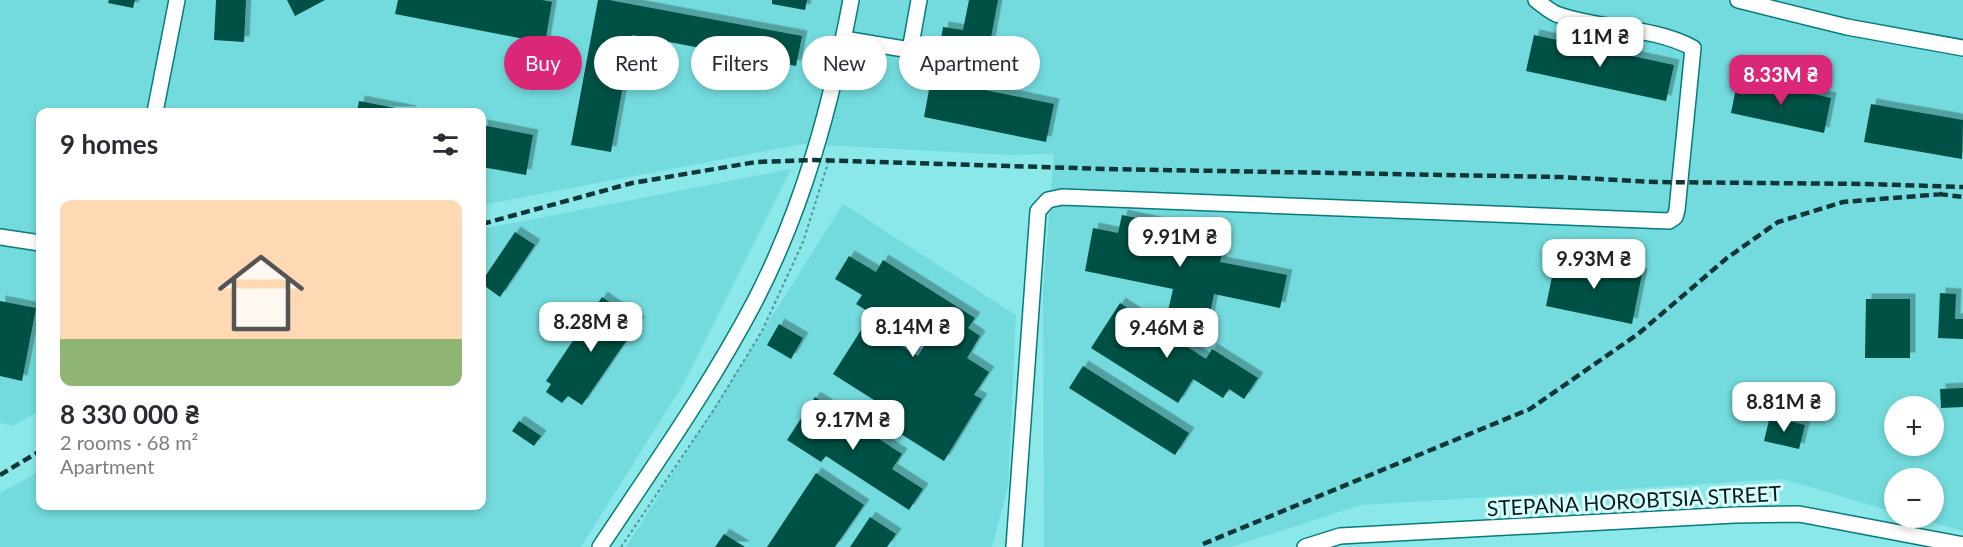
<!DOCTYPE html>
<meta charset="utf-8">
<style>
:root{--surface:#fff;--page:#f7f7f7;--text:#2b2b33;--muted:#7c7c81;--accent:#db2777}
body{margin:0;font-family:Lato,sans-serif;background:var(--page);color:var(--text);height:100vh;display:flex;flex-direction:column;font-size:22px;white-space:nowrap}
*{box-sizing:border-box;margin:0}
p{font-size:20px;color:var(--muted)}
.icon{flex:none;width:33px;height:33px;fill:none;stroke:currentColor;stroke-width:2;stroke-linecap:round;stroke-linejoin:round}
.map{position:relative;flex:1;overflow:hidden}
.details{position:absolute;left:36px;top:108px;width:450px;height:402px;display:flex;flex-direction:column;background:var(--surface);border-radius:12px;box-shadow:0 3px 9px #0003}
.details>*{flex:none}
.guide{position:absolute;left:504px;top:36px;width:570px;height:54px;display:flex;gap:12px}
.tools{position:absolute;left:1884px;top:396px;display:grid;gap:12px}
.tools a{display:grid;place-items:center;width:60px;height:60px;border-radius:50%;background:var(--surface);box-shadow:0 3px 9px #0003;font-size:30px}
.price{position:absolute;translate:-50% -51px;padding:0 14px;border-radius:12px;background:#fff;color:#222;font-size:20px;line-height:39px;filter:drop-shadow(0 2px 3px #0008)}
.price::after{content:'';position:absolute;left:50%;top:36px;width:18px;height:14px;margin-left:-9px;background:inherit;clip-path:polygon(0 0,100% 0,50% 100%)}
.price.selected{background:var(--accent);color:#fff}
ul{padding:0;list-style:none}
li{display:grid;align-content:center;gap:12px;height:318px;padding:0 24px}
li span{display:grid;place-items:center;height:186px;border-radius:12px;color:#555}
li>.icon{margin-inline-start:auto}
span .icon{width:108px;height:108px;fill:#fffc;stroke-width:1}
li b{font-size:26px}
h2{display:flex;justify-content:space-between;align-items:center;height:72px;padding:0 24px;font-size:26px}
.chip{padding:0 21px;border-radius:27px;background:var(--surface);box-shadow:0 3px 9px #0003;font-size:21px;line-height:54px}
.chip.selected{background:var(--accent);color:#fff}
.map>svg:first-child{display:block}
.built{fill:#73dbdd;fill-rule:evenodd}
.building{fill:#045144;filter:url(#shadow)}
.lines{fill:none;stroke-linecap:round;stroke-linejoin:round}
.minor-casing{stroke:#067b7d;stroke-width:18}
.path{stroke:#519394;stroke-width:2;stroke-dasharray:3 3;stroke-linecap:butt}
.minor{stroke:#fff;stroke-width:15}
.rail{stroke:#123637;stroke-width:4.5;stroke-dasharray:9 4.5;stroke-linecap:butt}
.labels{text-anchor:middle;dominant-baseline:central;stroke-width:6;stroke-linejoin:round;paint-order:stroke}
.street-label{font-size:21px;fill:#001c1d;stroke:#dbfefe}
</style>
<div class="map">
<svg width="1963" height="547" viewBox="0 0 1963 547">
<defs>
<filter id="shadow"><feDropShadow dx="5.5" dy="-5.5" stdDeviation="0" flood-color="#0004"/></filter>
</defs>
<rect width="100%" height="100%" fill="#8ae8e8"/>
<path class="built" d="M 0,0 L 1963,0 L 1963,531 L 1915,518 L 1934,518 L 1934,478 L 1894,478 L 1894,512 L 1783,479 L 1361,505 L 1231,547 L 1044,547 L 1043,291 L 1054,154 L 1009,155 L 803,144 L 482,205 L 482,112 L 40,112 L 40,411 L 13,426 L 0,423 ZM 1894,406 L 1934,406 L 1934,446 L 1894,446 Z
M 791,169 L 684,383 L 581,547 L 0,547 L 0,493 L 40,471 L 40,506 L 482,506 L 482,229 Z
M 843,204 L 1016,315 L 1008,487 L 992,547 L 626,547 Z"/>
<path class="building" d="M 109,0 L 135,0 L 133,8 L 108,3 Z
M 216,0 L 246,0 L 244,42 L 214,40 Z
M 287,0 L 325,0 L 295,16 Z
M 398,0 L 542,0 L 552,2 L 545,43 L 395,14 Z
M 598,0 L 609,0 L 802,36 L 796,66 L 632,35 L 611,152 L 571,145 Z
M 772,0 L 807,0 L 805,10 L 772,4 Z
M 969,0 L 998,0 L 987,59 L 970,56 L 969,61 L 938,56 L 943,27 L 963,30 Z
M 1534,35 L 1674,65 L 1666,101 L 1526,71 Z
M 1738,78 L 1831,98 L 1824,133 L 1731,113 Z
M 931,79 L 1054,104 L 1046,142 L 924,117 Z
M 359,101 L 411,111 L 411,112 L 357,112 Z
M 1871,104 L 1963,120 L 1962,159 L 1864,142 Z
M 482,125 L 533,135 L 526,175 L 482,167 Z
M 1122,215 L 1226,237 L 1220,262 L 1287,275 L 1280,308 L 1214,294 L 1207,328 L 1166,320 L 1173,289 L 1085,271 L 1093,228 L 1118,233 Z
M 515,232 L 535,245 L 500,297 L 482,284 L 482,281 Z
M 849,256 L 876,272 L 883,260 L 975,318 L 968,328 L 980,336 L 967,358 L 989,372 L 974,395 L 982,399 L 944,461 L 869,414 L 877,402 L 833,374 L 865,324 L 918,356 L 924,346 L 856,304 L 862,295 L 835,279 Z
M 1556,257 L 1642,274 L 1632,324 L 1546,306 Z
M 1940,293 L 1956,294 L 1955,319 L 1963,319 L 1963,339 L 1938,338 Z
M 602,297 L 639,322 L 582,405 L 568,396 L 562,403 L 546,392 L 551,384 L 546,381 Z
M 1866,299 L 1910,299 L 1910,358 L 1865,358 Z
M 0,301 L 36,308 L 22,381 L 0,376 Z
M 1120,303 L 1206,359 L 1212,349 L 1258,378 L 1244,399 L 1229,389 L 1223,398 L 1193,379 L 1178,403 L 1091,348 Z
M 779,324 L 803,338 L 791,359 L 767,345 Z
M 1083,366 L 1189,433 L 1175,455 L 1069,388 Z
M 1963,388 L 1963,407 L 1941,408 L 1940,389 Z
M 815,397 L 902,454 L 892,469 L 923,489 L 909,510 L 826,456 L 821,462 L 787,440 Z
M 1770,416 L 1805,425 L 1799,449 L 1764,441 Z
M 519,421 L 541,436 L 534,446 L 512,431 Z
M 816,473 L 864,505 L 835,547 L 767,547 Z
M 870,517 L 896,534 L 887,547 L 850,547 Z
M 724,534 L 745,547 L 715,547 Z"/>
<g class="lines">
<defs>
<path id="minor" d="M 1738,0 L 1847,27 L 1963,48
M 844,39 L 910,50 L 919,0
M 155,112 L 177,0
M 0,237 L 40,243
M 600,547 C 653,467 710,387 755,301 C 804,206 831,105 851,0
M 1014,547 L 1038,211 L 1048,200 L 1062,197 L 1669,221 L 1675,217 L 1677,210 L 1693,48 C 1652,26 1602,30 1559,15 C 1551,13 1543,5 1536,0
M 1305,547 L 1340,536 L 1735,515 L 1799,514 L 1963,545"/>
</defs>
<use href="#minor" class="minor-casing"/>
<path class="path" d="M 621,547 L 715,408 L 762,331 L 803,242 L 828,163"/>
<use href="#minor" class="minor"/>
<path class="rail" d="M 1939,194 L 1963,197
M 482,224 L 632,183 L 756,162 L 814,160 L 1107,169 L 1560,177 L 1656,182 L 1867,184 L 1963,187
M 0,475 L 40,451
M 1203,544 L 1530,409 L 1638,334 L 1727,258 L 1778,222 L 1843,202 L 1943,194"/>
</g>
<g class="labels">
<g class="street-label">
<text transform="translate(1634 500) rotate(-3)">STEPANA HOROBTSIA STREET</text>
</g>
</g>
</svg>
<div class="tools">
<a>+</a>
<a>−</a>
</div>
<b class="price" style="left:1600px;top:68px">11M ₴</b>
<b class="price selected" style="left:1781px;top:106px">8.33M ₴</b>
<b class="price" style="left:1180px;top:268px">9.91M ₴</b>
<b class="price" style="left:1594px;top:290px">9.93M ₴</b>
<b class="price" style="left:591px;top:353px">8.28M ₴</b>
<b class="price" style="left:913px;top:358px">8.14M ₴</b>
<b class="price" style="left:1167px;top:359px">9.46M ₴</b>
<b class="price" style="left:1784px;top:433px">8.81M ₴</b>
<b class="price" style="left:853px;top:451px">9.17M ₴</b>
<div class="guide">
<a class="chip selected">Buy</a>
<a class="chip">Rent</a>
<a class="chip">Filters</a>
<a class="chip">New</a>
<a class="chip">Apartment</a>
</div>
<section class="details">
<h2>9 homes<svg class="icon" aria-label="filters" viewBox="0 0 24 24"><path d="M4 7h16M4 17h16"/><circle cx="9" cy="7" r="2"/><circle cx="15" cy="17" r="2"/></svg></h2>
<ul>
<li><span style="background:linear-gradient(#ffd9b3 75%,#8fb573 0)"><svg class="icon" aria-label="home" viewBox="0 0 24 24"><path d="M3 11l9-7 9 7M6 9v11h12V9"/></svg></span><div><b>8 330 000 ₴</b><p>2 rooms · 68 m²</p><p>Apartment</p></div></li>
</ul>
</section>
</div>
